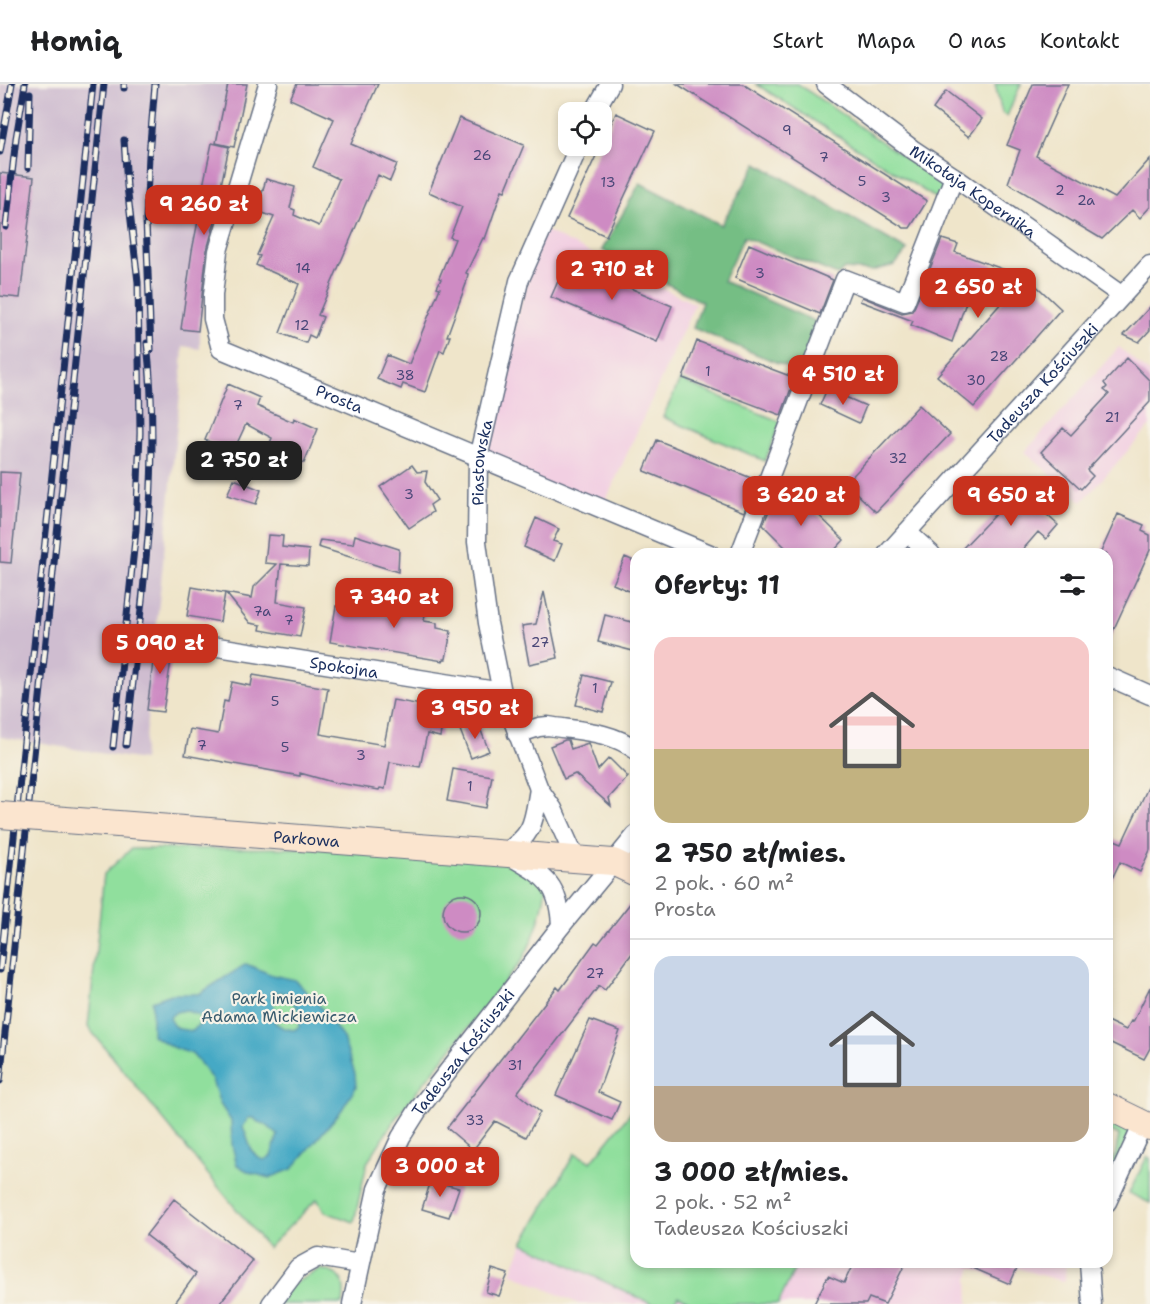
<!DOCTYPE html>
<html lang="pl">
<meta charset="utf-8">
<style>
:root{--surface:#fff;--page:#f6f6f6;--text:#202124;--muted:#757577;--line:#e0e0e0;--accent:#c8321e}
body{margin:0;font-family:"Shantell Sans",sans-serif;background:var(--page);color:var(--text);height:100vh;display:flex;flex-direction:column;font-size:22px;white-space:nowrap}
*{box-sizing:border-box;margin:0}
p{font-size:20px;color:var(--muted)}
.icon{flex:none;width:33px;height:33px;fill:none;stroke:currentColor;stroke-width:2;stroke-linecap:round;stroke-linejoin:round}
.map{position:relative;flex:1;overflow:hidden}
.details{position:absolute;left:630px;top:464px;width:483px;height:720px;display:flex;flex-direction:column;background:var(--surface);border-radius:18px;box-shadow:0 3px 9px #0003}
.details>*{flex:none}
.controls{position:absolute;left:558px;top:18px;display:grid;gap:12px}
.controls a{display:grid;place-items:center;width:54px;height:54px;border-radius:12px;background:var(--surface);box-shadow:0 3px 9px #0003;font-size:30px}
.price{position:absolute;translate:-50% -51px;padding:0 14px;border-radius:12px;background:var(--accent);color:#fff;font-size:20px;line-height:39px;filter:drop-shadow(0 2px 3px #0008)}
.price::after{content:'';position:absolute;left:50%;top:36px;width:18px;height:14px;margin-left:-9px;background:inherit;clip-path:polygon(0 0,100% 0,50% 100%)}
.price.active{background:#222;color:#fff}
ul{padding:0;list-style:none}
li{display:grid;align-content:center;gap:12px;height:318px;padding:0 24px}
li+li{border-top:2px solid var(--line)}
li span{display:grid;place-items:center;height:186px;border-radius:18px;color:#555}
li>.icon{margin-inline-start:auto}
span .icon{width:108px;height:108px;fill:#fffc;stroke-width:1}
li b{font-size:26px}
h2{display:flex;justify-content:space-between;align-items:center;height:72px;padding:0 24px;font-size:26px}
header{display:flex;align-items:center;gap:36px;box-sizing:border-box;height:84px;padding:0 30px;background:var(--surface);border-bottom:2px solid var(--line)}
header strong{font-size:28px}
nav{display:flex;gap:33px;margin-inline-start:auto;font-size:21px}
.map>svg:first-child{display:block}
.built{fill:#f2cfe2}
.industrial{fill:#cfbdd0}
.green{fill:#90df9d;stroke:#56877e;stroke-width:1.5}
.forest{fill:#74be84;stroke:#487671;stroke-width:1.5}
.water{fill:#45a9c5;stroke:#306c92;stroke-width:1.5;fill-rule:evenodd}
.building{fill:#ce8bc3}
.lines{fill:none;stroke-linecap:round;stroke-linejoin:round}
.street-casing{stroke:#656f84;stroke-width:21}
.secondary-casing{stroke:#656f84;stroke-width:28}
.street{stroke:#fff;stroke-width:18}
.secondary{stroke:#fbe5cf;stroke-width:26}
.rail-casing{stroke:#1b2f5e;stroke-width:7}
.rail{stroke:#f7f3e8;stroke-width:4.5;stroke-dasharray:14;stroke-linecap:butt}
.secondary-bridge-casing{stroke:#656f84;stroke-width:28;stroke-linecap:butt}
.secondary-bridge{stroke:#fbe5cf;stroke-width:26}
.labels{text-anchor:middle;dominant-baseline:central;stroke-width:4.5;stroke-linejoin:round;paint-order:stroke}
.number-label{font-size:14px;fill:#484677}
.street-label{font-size:16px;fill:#1b2f5e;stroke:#f7f3e8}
.park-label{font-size:16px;fill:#385b6e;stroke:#f7f3e8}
</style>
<header>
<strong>Homiq</strong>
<nav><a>Start</a><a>Mapa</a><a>O nas</a><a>Kontakt</a></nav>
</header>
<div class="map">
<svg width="1150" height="1220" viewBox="0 0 1150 1220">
<rect width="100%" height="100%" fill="#f7f3e8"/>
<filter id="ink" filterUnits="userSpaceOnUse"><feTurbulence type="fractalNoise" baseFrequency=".0167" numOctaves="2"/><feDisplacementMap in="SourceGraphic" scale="12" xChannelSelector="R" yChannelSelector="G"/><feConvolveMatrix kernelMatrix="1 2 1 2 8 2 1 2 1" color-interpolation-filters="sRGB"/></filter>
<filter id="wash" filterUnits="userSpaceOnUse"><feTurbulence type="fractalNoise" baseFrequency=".008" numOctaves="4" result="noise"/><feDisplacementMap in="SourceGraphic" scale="24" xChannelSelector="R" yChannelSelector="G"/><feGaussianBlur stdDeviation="1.35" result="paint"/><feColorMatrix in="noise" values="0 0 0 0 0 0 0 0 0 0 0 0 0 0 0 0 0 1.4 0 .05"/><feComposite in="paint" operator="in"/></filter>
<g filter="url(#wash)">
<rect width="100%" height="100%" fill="#efe5ca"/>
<path class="built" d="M 542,145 L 695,220 L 602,425 L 478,374 Z
M 1119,263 L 1150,290 L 1150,342 L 1082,418 L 1025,368 Z
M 636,1022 L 636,1178 L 974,1178 L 968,1195 L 969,1220 L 579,1220 L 511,1189 L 525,1154 L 575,1069 L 591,1078 Z
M 1002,1178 L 1066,1178 L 1065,1198 L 1017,1184 Z"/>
<path class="industrial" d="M 0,0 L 249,0 L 213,150 L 200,242 L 200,265 L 183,262 L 181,301 L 143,676 L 0,653 Z"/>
<path class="green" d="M 756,0 L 798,0 L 944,101 L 940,117 Z
M 995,0 L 1021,0 L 1007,32 L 1002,29 Z
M 680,296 L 781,338 L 765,377 L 663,333 Z
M 314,764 L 525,775 L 546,803 C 542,831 536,849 523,875 L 395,1035 L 367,1079 L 354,1138 L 325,1128 L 317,1115 L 268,1164 L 88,943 L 104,790 L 131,765 Z
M 636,1022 L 636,1178 L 798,1178 L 778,1220 L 694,1220 L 678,1212 L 673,1220 L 652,1220 L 523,1159 L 575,1069 L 591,1078 Z
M 1107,1032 L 1131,1044 L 1107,1109 L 1107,1088 L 1115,1072 L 1119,1051 L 1107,1045 Z
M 1147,1073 L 1150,1074 L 1150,1119 L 1129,1109 Z
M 320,1185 C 344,1190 346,1197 343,1220 L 277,1220 L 291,1201 Z"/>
<path class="forest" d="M 757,79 L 907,166 L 895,181 L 872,187 L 844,185 L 838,191 L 744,153 L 723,197 L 819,239 L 802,289 L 693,244 L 702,218 L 602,166 L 640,99 L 721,141 Z"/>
<path class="water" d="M 246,880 L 272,891 L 295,896 L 319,921 L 343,954 L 355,990 L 356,1003 L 341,1027 L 292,1085 L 269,1094 L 249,1088 L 237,1081 L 232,1061 L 231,1037 L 220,1020 L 212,996 L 204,984 L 192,970 L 172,963 L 152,951 L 152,917 L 171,910 L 199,910 ZM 280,908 L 288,910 L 298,925 L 299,943 L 294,946 C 287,946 275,942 273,934 C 270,926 274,932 274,924 C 273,918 271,915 271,909 ZM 185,926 L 200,932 L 201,938 L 193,947 L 179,945 L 172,940 L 170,933 L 176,928 ZM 248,1034 L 254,1034 L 258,1038 L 265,1040 L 278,1051 L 271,1072 L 265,1076 C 248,1072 250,1056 243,1043 Z"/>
<g id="blocks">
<path class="building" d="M 228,0 L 247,0 L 234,63 L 216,59 Z
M 297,0 L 378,0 L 351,60 L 397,80 L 390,97 L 378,91 L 318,231 L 323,233 L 315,254 L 309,251 L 306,259 L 280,249 L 299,200 L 256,181 L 260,172 L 257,171 L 274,133 L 257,127 L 266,95 L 295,103 L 290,124 L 295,126 L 294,131 L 319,142 L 339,95 L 313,83 L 334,35 L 290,15 Z
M 677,0 L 743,0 L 927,117 L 910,144 L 904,144 Z
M 1033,0 L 1068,0 L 1036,72 L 1115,114 L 1150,75 L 1150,123 L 1140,134 L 1132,126 L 1102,155 L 1008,99 L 1020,66 L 1007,61 Z
M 946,7 L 982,35 L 969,53 L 933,25 Z
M 616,29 L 655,47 L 606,152 L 567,134 Z
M 459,34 L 524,61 L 505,107 L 502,106 L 485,155 L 483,154 L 466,189 L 468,190 L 466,200 L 447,252 L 450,252 L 444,268 L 440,266 L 425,308 L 403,300 L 401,305 L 377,295 L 387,271 L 409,280 L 440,204 L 437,203 L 441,195 L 439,194 L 455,155 L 450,153 L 462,123 L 429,108 Z
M 212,59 L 229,63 L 216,125 L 218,125 L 217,130 L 207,166 L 198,247 L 181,245 L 192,167 L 201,122 L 199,121 Z
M 0,89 L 34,93 L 20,214 L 0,212 Z
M 942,155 L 958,160 L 955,168 L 1028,194 L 1061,225 L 974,323 L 937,292 L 1010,209 L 974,196 L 952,258 L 911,241 L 913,237 L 860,217 L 862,213 L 902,229 L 912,227 L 915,222 Z
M 749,160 L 833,196 L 820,230 L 735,194 Z
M 567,177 L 672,222 L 657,258 L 551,213 Z
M 1150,223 L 1150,246 L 1139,258 L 1124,251 Z
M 697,257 L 795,294 L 781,331 L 683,294 Z
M 1127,274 L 1150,297 L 1150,318 L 1087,386 L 1093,392 L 1081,405 L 1041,368 L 1063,344 L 1071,351 L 1109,310 L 1104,306 L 1107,303 L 1104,299 Z
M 228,300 L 260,314 L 257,322 L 293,338 L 294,334 L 318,345 L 304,379 L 268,364 L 272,354 L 246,340 L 233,368 L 205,356 Z
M 827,305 L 866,322 L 859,339 L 820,321 Z
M 919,321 L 950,350 L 876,428 L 846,399 Z
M 657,356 L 756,396 L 744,428 L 644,387 Z
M 412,381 L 417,388 L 427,387 L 425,398 L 437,416 L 430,421 L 433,428 L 409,444 L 380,403 Z
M 0,388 L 20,389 L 11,479 L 0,478 Z
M 234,395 L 261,406 L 256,420 L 227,411 Z
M 1012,399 L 1058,441 L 1046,455 L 1038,448 L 1019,470 L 957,470 L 1006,419 L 999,413 Z
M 791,404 L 844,456 L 831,470 L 792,470 L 763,441 L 769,427 L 772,425 Z
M 1118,430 L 1144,441 L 1142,447 L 1150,451 L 1150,466 L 1107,560 L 1107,470 L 1100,470 Z
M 536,434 L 559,445 L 553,457 L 562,460 L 555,477 L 524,463 Z
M 268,451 L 283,452 L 282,463 L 309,466 L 308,482 L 281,480 L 277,518 L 306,523 L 300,553 L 260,546 L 261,541 L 250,539 L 226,509 L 252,514 L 254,503 L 277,480 L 265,479 Z
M 355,451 L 399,465 L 398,488 L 318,463 L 320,456 L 353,460 Z
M 625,473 L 636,478 L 636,510 L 613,500 Z
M 192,503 L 225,509 L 220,538 L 187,532 Z
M 400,503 L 428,507 L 424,537 L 437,539 L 437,544 L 451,547 L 446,575 L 444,575 L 443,577 L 330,558 L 336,522 L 396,533 Z
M 544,508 L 558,574 L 529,580 L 522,542 L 536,540 Z
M 605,531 L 636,539 L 636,557 L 633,567 L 598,558 Z
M 156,554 L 174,557 L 163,628 L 147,626 Z
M 253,591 L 328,604 L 320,650 L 384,661 L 393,616 L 445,625 L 440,653 L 427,650 L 420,683 L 390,678 L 385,705 L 380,704 L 379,706 L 332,698 L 300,689 L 300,692 L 185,671 L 190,645 L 218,650 L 224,617 L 228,618 L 232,598 L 251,602 Z
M 584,591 L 611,598 L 603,628 L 576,621 Z
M 478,639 L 489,667 L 471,674 L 460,646 Z
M 565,656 L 568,656 L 571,665 L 588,659 L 598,686 L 609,674 L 628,693 L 609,714 L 611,722 L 575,690 L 564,695 L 550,662 Z
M 453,685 L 492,692 L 486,724 L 447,717 Z
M 1150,699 L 1150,766 L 1140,788 L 1120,778 L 1107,805 L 1107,753 L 1122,759 Z
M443 829a19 19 0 1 1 38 0a19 19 0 1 1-38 0Z
M 636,812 L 636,864 L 605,906 L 599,902 L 517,1009 L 540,1028 L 526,1053 L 495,1037 L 473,1066 L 447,1044 L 557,903 L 560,906 L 595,858 L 598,860 Z
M 1150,903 L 1150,964 L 1144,975 L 1107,957 L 1107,937 L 1126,946 L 1131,937 L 1133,938 Z
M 590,936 L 620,947 L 598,1008 L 620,1018 L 612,1036 L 556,1011 Z
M 432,1093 L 444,1096 L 444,1100 L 459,1104 L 449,1133 L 422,1125 Z
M 174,1115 L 253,1177 L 219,1220 L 174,1220 L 196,1190 L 146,1151 Z
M 854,1178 L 906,1178 L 885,1220 L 869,1214 L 866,1220 L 814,1220 L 828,1192 L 844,1199 Z
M 959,1178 L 1002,1178 L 1017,1184 L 1010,1200 Z
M 492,1185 L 508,1190 L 499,1212 L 486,1208 Z"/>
</g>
</g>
<g filter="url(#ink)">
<use href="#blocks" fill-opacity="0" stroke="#656f84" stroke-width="1.5"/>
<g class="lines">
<defs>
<g id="street">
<path id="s1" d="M 268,0 L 218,167 L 213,211 L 213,235 L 221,265 L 710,470"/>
<path id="s2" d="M 826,0 L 912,65 L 954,93 L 1121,211"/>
<path d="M 594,28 L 610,0"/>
<path d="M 907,448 L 931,470"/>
<path d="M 740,470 L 845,195 L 905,218 L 954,93"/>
<path id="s3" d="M 887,470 L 1150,181"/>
<path id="s4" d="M 186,558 L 502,608"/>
<path d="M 1107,592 L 1150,611"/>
<path d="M 517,650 L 539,643 L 548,642 C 579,647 611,647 636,666"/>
<path d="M 539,705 C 533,738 535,749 505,769 C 541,791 559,795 561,842"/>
<path id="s5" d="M 575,774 L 553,725 L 539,705 L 502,608 L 488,539 L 477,458 L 478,374 L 519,197 L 579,62"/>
<path d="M 1107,1118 L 1143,1040"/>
<path d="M 1089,1178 L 1092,1220"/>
<path d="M 271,1220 L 298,1184 L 318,1173 L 360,1180"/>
<path id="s6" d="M 352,1220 L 377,1105 L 401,1053 L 418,1026 L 561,842 L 636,751"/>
</g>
<g id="secondary">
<path id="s7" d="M 105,739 L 613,778 L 636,789"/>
<path d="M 1107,1022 L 1150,1043"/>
</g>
</defs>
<use href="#street" class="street-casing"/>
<use href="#secondary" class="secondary-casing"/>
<use href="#street" class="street"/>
<use href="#secondary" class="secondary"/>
<defs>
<path id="rail" d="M 124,4 L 124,0
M 0,68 L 12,0
M 28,84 L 30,9
M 6,143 L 16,54 L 25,0
M 151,266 L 146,136 L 149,71 L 155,0
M 126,661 C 140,528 162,393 147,259
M 113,663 L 136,446 L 140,349 L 138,198 L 127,102 L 124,56
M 0,886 L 93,0
M 0,997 L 104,0"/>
</defs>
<use href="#rail" class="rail-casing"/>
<use href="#rail" class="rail"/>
<defs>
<path id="secondary-bridge" d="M 0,731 L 105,739"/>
</defs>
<use href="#secondary-bridge" class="secondary-bridge-casing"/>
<use href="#secondary-bridge" class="secondary-bridge"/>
</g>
</g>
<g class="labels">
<g class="number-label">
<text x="787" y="46">9</text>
<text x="482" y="71">26</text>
<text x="824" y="73">7</text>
<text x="862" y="97">5</text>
<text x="608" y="98">13</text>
<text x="1060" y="106">2</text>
<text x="886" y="113">3</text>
<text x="1086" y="116">2a</text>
<text x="303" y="184">14</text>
<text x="760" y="189">3</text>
<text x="302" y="241">12</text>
<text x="999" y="272">28</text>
<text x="708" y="287">1</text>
<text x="405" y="291">38</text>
<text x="976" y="296">30</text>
<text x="238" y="321">7</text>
<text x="1112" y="333">21</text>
<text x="898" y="374">32</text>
<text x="409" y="410">3</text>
<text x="262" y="527">7a</text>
<text x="289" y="536">7</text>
<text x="540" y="558">27</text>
<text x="595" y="604">1</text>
<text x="275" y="617">5</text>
<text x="202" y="661">7</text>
<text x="285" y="663">5</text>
<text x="361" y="671">3</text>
<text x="470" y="702">1</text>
<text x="595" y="889">27</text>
<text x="515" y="981">31</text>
<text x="475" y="1036">33</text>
</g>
<g class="street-label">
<text stroke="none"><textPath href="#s2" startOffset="182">Mikołaja Kopernika</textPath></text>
<text stroke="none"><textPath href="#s3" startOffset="231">Tadeusza Kościuszki</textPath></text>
<text stroke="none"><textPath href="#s1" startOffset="402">Prosta</textPath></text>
<text stroke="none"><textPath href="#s5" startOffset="414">Piastowska</textPath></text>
<text stroke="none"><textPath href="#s4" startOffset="160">Spokojna</textPath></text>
<text stroke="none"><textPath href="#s7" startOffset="202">Parkowa</textPath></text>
<text stroke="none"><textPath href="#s6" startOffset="280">Tadeusza Kościuszki</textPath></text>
</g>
<g class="park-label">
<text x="279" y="914">Park imienia<tspan x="279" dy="18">Adama Mickiewicza</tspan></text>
</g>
</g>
</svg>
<div class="controls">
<a><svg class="icon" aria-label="locate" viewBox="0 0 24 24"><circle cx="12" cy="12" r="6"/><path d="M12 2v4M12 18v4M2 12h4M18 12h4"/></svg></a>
</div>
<b class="price" style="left:204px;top:152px">9 260 zł</b>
<b class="price" style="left:612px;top:217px">2 710 zł</b>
<b class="price" style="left:978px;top:235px">2 650 zł</b>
<b class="price" style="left:843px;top:322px">4 510 zł</b>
<b class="price active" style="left:244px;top:408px">2 750 zł</b>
<b class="price" style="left:801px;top:443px">3 620 zł</b>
<b class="price" style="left:1011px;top:443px">9 650 zł</b>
<b class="price" style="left:394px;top:545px">7 340 zł</b>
<b class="price" style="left:160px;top:591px">5 090 zł</b>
<b class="price" style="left:475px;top:656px">3 950 zł</b>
<b class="price" style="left:440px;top:1114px">3 000 zł</b>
<section class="details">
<h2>Oferty: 11<svg class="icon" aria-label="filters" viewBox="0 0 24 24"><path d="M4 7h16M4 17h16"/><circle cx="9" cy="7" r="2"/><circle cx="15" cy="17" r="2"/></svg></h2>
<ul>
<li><span style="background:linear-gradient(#f6c9c9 60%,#c2b280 0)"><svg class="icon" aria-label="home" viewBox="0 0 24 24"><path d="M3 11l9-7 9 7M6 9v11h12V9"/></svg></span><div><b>2 750 zł/mies.</b><p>2 pok. · 60 m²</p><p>Prosta</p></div></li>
<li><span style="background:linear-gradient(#c9d6e8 70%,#b9a48a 0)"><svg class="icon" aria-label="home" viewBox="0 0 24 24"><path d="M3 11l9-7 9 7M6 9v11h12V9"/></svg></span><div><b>3 000 zł/mies.</b><p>2 pok. · 52 m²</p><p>Tadeusza Kościuszki</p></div></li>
</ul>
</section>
</div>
